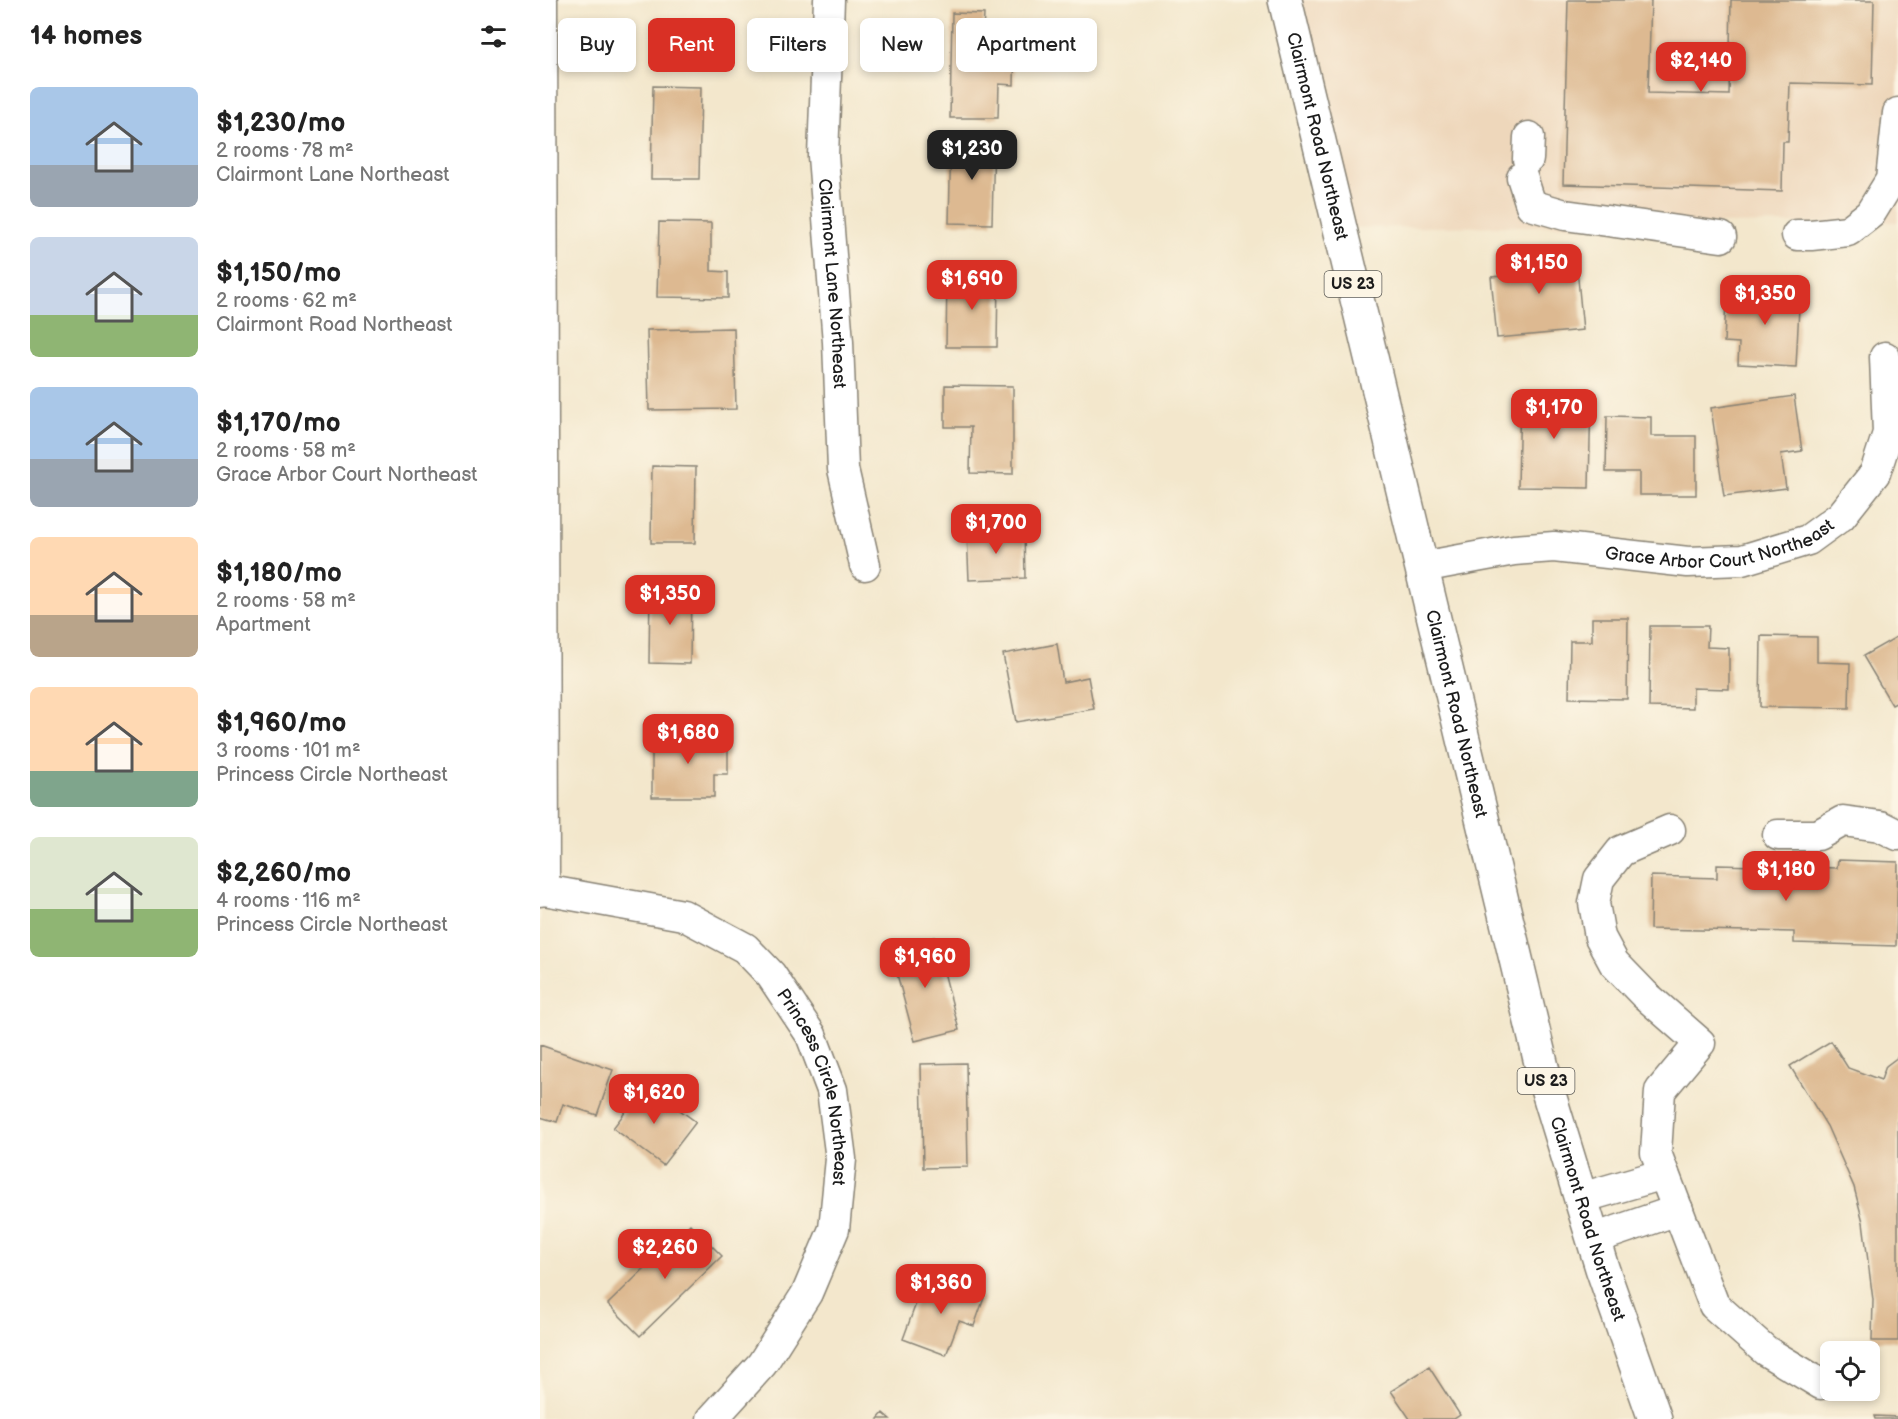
<!DOCTYPE html>
<meta charset="utf-8">
<style>
:root{--surface:#fff;--page:#f2f2f2;--text:#222;--muted:#767676;--accent:#d93025}
body{margin:0;font-family:"Balsamiq Sans",sans-serif;background:var(--page);color:var(--text);height:100vh;display:flex;flex-direction:column;font-size:22px;white-space:nowrap}
*{box-sizing:border-box;margin:0}
p{font-size:20px;color:var(--muted)}
.icon{flex:none;width:33px;height:33px;fill:none;stroke:currentColor;stroke-width:2;stroke-linecap:round;stroke-linejoin:round}
.map{position:relative;flex:1;overflow:hidden}
.panel{display:flex;flex-direction:column;background:var(--surface);width:540px}
.panel>*{flex:none}
.guide{position:absolute;left:18px;top:18px;width:570px;height:54px;display:flex;gap:12px}
.buttons{position:absolute;left:1280px;top:1341px;display:grid;gap:12px}
.buttons a{display:grid;place-items:center;width:60px;height:60px;border-radius:9px;background:var(--surface);box-shadow:0 3px 9px #0003;font-size:30px}
.price{position:absolute;translate:-50% -51px;padding:0 14px;border-radius:12px;background:var(--accent);color:#fff;font-size:20px;line-height:39px;filter:drop-shadow(0 2px 3px #0008)}
.price::after{content:'';position:absolute;left:50%;top:36px;width:18px;height:14px;margin-left:-9px;background:inherit;clip-path:polygon(0 0,100% 0,50% 100%)}
.price.current{background:#222;color:#fff}
ul{padding:0;list-style:none}
li{display:flex;align-items:center;gap:18px;height:150px;padding:0 30px}
li span{display:grid;place-items:center;flex:none;width:168px;height:120px;border-radius:9px;color:#555}
li>.icon{margin-inline-start:auto}
span .icon{width:72px;height:72px;fill:#fffc;stroke-width:1}
li b{font-size:26px}
h2{display:flex;justify-content:space-between;align-items:center;height:72px;padding:0 30px;font-size:26px}
.pill{padding:0 21px;border-radius:9px;background:var(--surface);box-shadow:0 3px 9px #0003;font-size:21px;line-height:54px}
.pill.current{background:var(--accent);color:#fff}
main{display:flex;flex:1;min-height:0}
.map>svg:first-child{display:block}
.built{fill:#eed7bb}
.building{fill:#ddb991}
.lines{fill:none;stroke-linecap:round;stroke-linejoin:round}
.minor-casing{stroke:#888274;stroke-width:33}
.major-casing{stroke:#888274;stroke-width:36}
.minor{stroke:#fff;stroke-width:30}
.major{stroke:#fff;stroke-width:33}
.labels{text-anchor:middle;dominant-baseline:central;stroke-width:4.5;stroke-linejoin:round;paint-order:stroke}
.shield{fill:#fcf5e5;stroke:#5f5d58;stroke-width:1.5}
.shield-label{font-size:16px;font-weight:bold;fill:#1c1c1c}
.street-label{font-size:18px;fill:#1c1c1c;stroke:#fcf5e5}
</style>
<main>
<section class="panel">
<h2>14 homes<svg class="icon" aria-label="filters" viewBox="0 0 24 24"><path d="M4 7h16M4 17h16"/><circle cx="9" cy="7" r="2"/><circle cx="15" cy="17" r="2"/></svg></h2>
<ul>
<li><span style="background:linear-gradient(#a9c7e8 65%,#9aa5b1 0)"><svg class="icon" aria-label="home" viewBox="0 0 24 24"><path d="M3 11l9-7 9 7M6 9v11h12V9"/></svg></span><div><b>$1,230/mo</b><p>2 rooms · 78 m²</p><p>Clairmont Lane Northeast</p></div></li>
<li><span style="background:linear-gradient(#c9d6e8 65%,#8fb573 0)"><svg class="icon" aria-label="home" viewBox="0 0 24 24"><path d="M3 11l9-7 9 7M6 9v11h12V9"/></svg></span><div><b>$1,150/mo</b><p>2 rooms · 62 m²</p><p>Clairmont Road Northeast</p></div></li>
<li><span style="background:linear-gradient(#a9c7e8 60%,#9aa5b1 0)"><svg class="icon" aria-label="home" viewBox="0 0 24 24"><path d="M3 11l9-7 9 7M6 9v11h12V9"/></svg></span><div><b>$1,170/mo</b><p>2 rooms · 58 m²</p><p>Grace Arbor Court Northeast</p></div></li>
<li><span style="background:linear-gradient(#ffd9b3 65%,#b9a48a 0)"><svg class="icon" aria-label="home" viewBox="0 0 24 24"><path d="M3 11l9-7 9 7M6 9v11h12V9"/></svg></span><div><b>$1,180/mo</b><p>2 rooms · 58 m²</p><p>Apartment</p></div></li>
<li><span style="background:linear-gradient(#ffd9b3 70%,#7fa58c 0)"><svg class="icon" aria-label="home" viewBox="0 0 24 24"><path d="M3 11l9-7 9 7M6 9v11h12V9"/></svg></span><div><b>$1,960/mo</b><p>3 rooms · 101 m²</p><p>Princess Circle Northeast</p></div></li>
<li><span style="background:linear-gradient(#dfe7d0 60%,#8fb573 0)"><svg class="icon" aria-label="home" viewBox="0 0 24 24"><path d="M3 11l9-7 9 7M6 9v11h12V9"/></svg></span><div><b>$2,260/mo</b><p>4 rooms · 116 m²</p><p>Princess Circle Northeast</p></div></li>
</ul>
</section>
<div class="map">
<svg width="1358" height="1419" viewBox="0 0 1358 1419">
<rect width="100%" height="100%" fill="#fcf5e5"/>
<filter id="ink" filterUnits="userSpaceOnUse"><feTurbulence type="fractalNoise" baseFrequency=".0167" numOctaves="2"/><feDisplacementMap in="SourceGraphic" scale="12" xChannelSelector="R" yChannelSelector="G"/><feConvolveMatrix kernelMatrix="1 2 1 2 8 2 1 2 1" color-interpolation-filters="sRGB"/></filter>
<filter id="wash" filterUnits="userSpaceOnUse"><feTurbulence type="fractalNoise" baseFrequency=".008" numOctaves="4" result="noise"/><feDisplacementMap in="SourceGraphic" scale="24" xChannelSelector="R" yChannelSelector="G"/><feGaussianBlur stdDeviation="1.35" result="paint"/><feColorMatrix in="noise" values="0 0 0 0 0 0 0 0 0 0 0 0 0 0 0 0 0 1.4 0 .05"/><feComposite in="paint" operator="in"/></filter>
<g filter="url(#wash)">
<rect width="100%" height="100%" fill="#f3e7cc"/>
<path class="built" d="M 739,0 L 1358,0 L 1358,222 L 792,228 Z"/>
<g id="blocks">
<path class="building" d="M 1028,0 L 1111,0 L 1108,93 L 1189,95 L 1191,0 L 1334,0 L 1332,85 L 1250,83 L 1248,142 L 1243,142 L 1242,191 L 1023,184 Z
M 412,13 L 444,14 L 443,32 L 475,33 L 474,85 L 459,84 L 458,118 L 410,118 Z
M 113,86 L 161,87 L 159,179 L 111,179 Z
M 411,138 L 454,139 L 452,224 L 409,223 Z
M 119,222 L 171,223 L 171,271 L 188,272 L 188,298 L 117,297 Z
M 1035,248 L 1043,330 L 957,338 L 951,277 L 975,275 L 973,253 Z
M 407,275 L 458,276 L 457,347 L 406,347 Z
M 1210,285 L 1260,287 L 1256,367 L 1198,364 L 1199,343 L 1184,342 L 1186,300 L 1209,301 Z
M 194,328 L 196,409 L 109,410 L 107,330 Z
M 405,385 L 473,386 L 473,474 L 430,473 L 431,427 L 405,427 Z
M 980,392 L 1051,393 L 1049,488 L 978,487 Z
M 1254,396 L 1262,451 L 1241,454 L 1246,488 L 1184,496 L 1171,408 Z
M 1067,416 L 1111,417 L 1111,436 L 1156,436 L 1156,495 L 1099,495 L 1099,472 L 1066,472 Z
M 112,466 L 156,467 L 155,543 L 111,543 Z
M 484,531 L 485,578 L 429,580 L 427,533 Z
M 110,587 L 151,588 L 150,664 L 109,663 Z
M 1052,618 L 1088,618 L 1087,699 L 1029,698 L 1030,641 L 1052,641 Z
M 1110,626 L 1168,626 L 1167,647 L 1189,648 L 1189,689 L 1153,688 L 1153,708 L 1109,707 Z
M 1221,636 L 1277,637 L 1277,662 L 1310,663 L 1309,708 L 1220,707 Z
M 1358,636 L 1358,702 L 1352,705 L 1323,656 Z
M 517,644 L 523,682 L 548,677 L 554,709 L 476,722 L 463,654 Z
M 112,736 L 188,737 L 188,774 L 174,774 L 174,797 L 112,797 Z
M 1298,860 L 1358,862 L 1356,946 L 1254,943 L 1254,932 L 1110,929 L 1111,876 L 1177,878 L 1177,865 L 1297,868 Z
M 395,937 L 419,1030 L 375,1041 L 350,948 Z
M 1291,1041 L 1308,1068 L 1341,1080 L 1346,1066 L 1358,1057 L 1358,1341 L 1332,1341 L 1333,1300 L 1323,1222 L 1314,1187 L 1287,1126 L 1250,1066 Z
M 0,1045 L 73,1070 L 57,1115 L 23,1104 L 17,1122 L 0,1117 Z
M 426,1063 L 428,1167 L 383,1168 L 381,1064 Z
M 106,1085 L 156,1122 L 123,1165 L 73,1128 Z
M 150,1224 L 182,1256 L 100,1336 L 68,1304 Z
M 386,1276 L 444,1298 L 434,1326 L 419,1321 L 406,1355 L 363,1339 Z
M 889,1367 L 920,1415 L 914,1419 L 870,1419 L 851,1391 Z
M 343,1413 L 350,1419 L 338,1419 Z
M 1334,1416 L 1358,1417 L 1358,1419 L 1335,1419 Z"/>
</g>
</g>
<g filter="url(#ink)">
<use href="#blocks" fill-opacity="0" stroke="#888274" stroke-width="1.5"/>
<g class="lines">
<defs>
<g id="minor">
<path d="M 2,0 L 4,890"/>
<path id="s1" d="M 289,0 L 283,156 L 298,342 L 303,469 L 325,565"/>
<path d="M 988,159 L 989,137"/>
<path d="M 982,177 L 991,205 L 1025,215 L 1181,237"/>
<path d="M 1257,235 L 1271,235 L 1308,231 L 1330,214 L 1351,180 L 1358,113"/>
<path id="s2" d="M 882,567 L 974,550 L 1014,547 L 1148,562 L 1202,560 L 1268,540 L 1301,516 L 1335,473 L 1348,433 L 1345,357"/>
<path d="M 1130,830 L 1081,851 L 1059,879 L 1054,903 L 1060,937 L 1074,963 L 1104,994 L 1160,1043 L 1120,1091 L 1116,1153 L 1174,1305 L 1226,1351 L 1281,1384"/>
<path d="M 1238,835 L 1278,835 L 1303,821 L 1340,826 L 1358,835"/>
<path id="s3" d="M 0,891 L 4,890 L 143,915 L 205,948 L 231,975 L 271,1035 L 292,1090 L 301,1159 L 294,1229 L 267,1293 L 222,1364 L 172,1419"/>
<path d="M 1041,1198 L 1124,1174"/>
<path d="M 1053,1239 L 1138,1210"/>
</g>
<g id="major">
<path id="s4" d="M 745,0 L 1007,1088 L 1062,1268 L 1115,1419"/>
</g>
</defs>
<use href="#minor" class="minor-casing"/>
<use href="#major" class="major-casing"/>
<use href="#minor" class="minor"/>
<use href="#major" class="major"/>
</g>
</g>
<g class="labels">
<g class="shield">
<rect x="784.5" y="271" width="57" height="26" rx="4.5"/>
<rect x="977.5" y="1068" width="57" height="26" rx="4.5"/>
</g>
<g class="shield-label">
<text x="813" y="284">US 23</text>
<text x="1006" y="1081">US 23</text>
</g>
<g class="street-label">
<text stroke="none"><textPath href="#s4" startOffset="140">Clairmont Road Northeast</textPath></text>
<text stroke="none"><textPath href="#s1" startOffset="284">Clairmont Lane Northeast</textPath></text>
<text stroke="none"><textPath href="#s2" startOffset="303">Grace Arbor Court Northeast</textPath></text>
<text stroke="none"><textPath href="#s4" startOffset="734">Clairmont Road Northeast</textPath></text>
<text stroke="none"><textPath href="#s3" startOffset="376">Princess Circle Northeast</textPath></text>
<text stroke="none"><textPath href="#s4" startOffset="1256">Clairmont Road Northeast</textPath></text>
</g>
</g>
</svg>
<div class="buttons">
<a><svg class="icon" aria-label="locate" viewBox="0 0 24 24"><circle cx="12" cy="12" r="6"/><path d="M12 2v4M12 18v4M2 12h4M18 12h4"/></svg></a>
</div>
<b class="price" style="left:1161px;top:93px">$2,140</b>
<b class="price current" style="left:432px;top:181px">$1,230</b>
<b class="price" style="left:999px;top:295px">$1,150</b>
<b class="price" style="left:432px;top:311px">$1,690</b>
<b class="price" style="left:1225px;top:326px">$1,350</b>
<b class="price" style="left:1014px;top:440px">$1,170</b>
<b class="price" style="left:456px;top:555px">$1,700</b>
<b class="price" style="left:130px;top:626px">$1,350</b>
<b class="price" style="left:148px;top:765px">$1,680</b>
<b class="price" style="left:1246px;top:902px">$1,180</b>
<b class="price" style="left:385px;top:989px">$1,960</b>
<b class="price" style="left:114px;top:1125px">$1,620</b>
<b class="price" style="left:125px;top:1280px">$2,260</b>
<b class="price" style="left:401px;top:1315px">$1,360</b>
<div class="guide">
<a class="pill">Buy</a>
<a class="pill current">Rent</a>
<a class="pill">Filters</a>
<a class="pill">New</a>
<a class="pill">Apartment</a>
</div>
</div>
</main>
